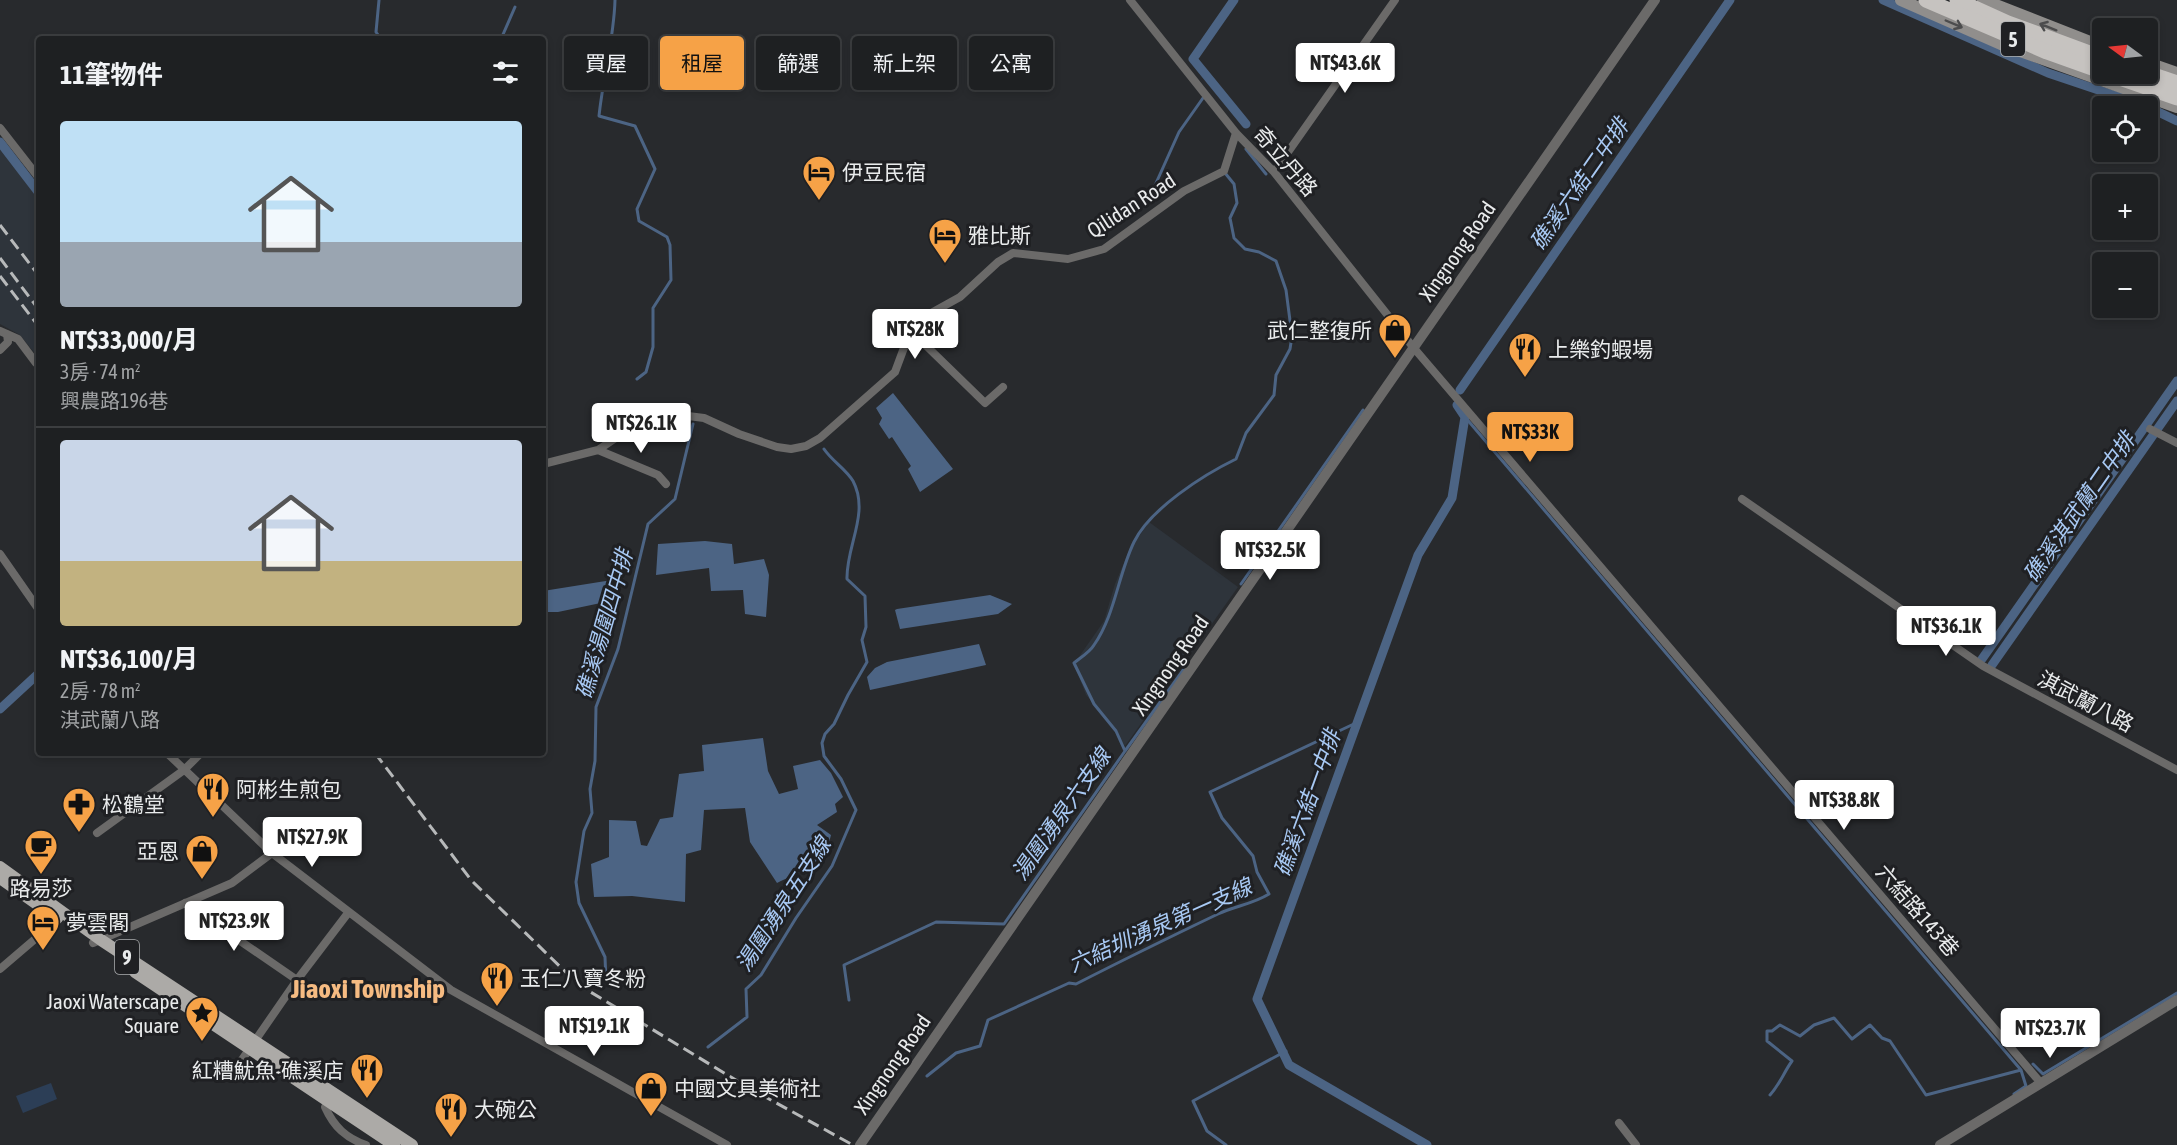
<!DOCTYPE html>
<html lang="zh-TW">
<meta charset="utf-8">
<style>
:root{--surface:#1e2022;--page:#2b2d2f;--text:#f1f3f6;--muted:#a1a3a5;--line:#3c3e40;--accent:#f6a247}
body{margin:0;font-family:"Asap Condensed","Noto Sans TC",sans-serif;background:var(--page);color:var(--text);height:100vh;display:flex;flex-direction:column;font-size:22px;white-space:nowrap}
*{box-sizing:border-box;margin:0}
p{font-size:20px;color:var(--muted)}
.icon{flex:none;width:33px;height:33px;fill:none;stroke:currentColor;stroke-width:2;stroke-linecap:round;stroke-linejoin:round}
.map{position:relative;flex:1;overflow:hidden}
.details{position:absolute;left:36px;top:36px;width:510px;height:720px;display:flex;flex-direction:column;background:var(--surface);border-radius:6px;box-shadow:0 3px 9px #0003,0 0 0 2px var(--line)}
.details>*{flex:none}
.hud{position:absolute;left:564px;top:36px;width:570px;height:54px;display:flex;gap:12px}
.needle{width:39px;rotate:285deg}
.controls{position:absolute;left:2092px;top:18px;display:grid;gap:12px}
.controls a{display:grid;place-items:center;width:66px;height:66px;border-radius:6px;background:var(--surface);box-shadow:0 3px 9px #0003,0 0 0 2px var(--line);font-size:30px}
.price{position:absolute;translate:-50% -51px;padding:0 14px;border-radius:6px;background:#fff;color:#222;font-size:20px;line-height:39px;filter:drop-shadow(0 2px 3px #0008)}
.price::after{content:'';position:absolute;left:50%;top:36px;width:18px;height:14px;margin-left:-9px;background:inherit;clip-path:polygon(0 0,100% 0,50% 100%)}
.price.selected{background:var(--accent);color:#111}
ul{padding:0;list-style:none}
li{display:grid;align-content:center;gap:12px;height:318px;padding:0 24px}
li+li{border-top:2px solid var(--line)}
li span{display:grid;place-items:center;height:186px;border-radius:6px;color:#555}
li>.icon{margin-inline-start:auto}
span .icon{width:108px;height:108px;fill:#fffc;stroke-width:1}
li b{font-size:26px}
h2{display:flex;justify-content:space-between;align-items:center;height:72px;padding:0 24px;font-size:26px}
.tag{padding:0 21px;border-radius:6px;background:var(--surface);box-shadow:0 3px 9px #0003,0 0 0 2px var(--line);font-size:21px;line-height:54px}
.tag.selected{background:var(--accent);color:#111}
.map>svg:first-child{display:block}
.built{fill:#2e343b}
.green{fill:#2c3e56}
.water{fill:#4c6484}
.lines{fill:none;stroke-linecap:round;stroke-linejoin:round}
.stream{stroke:#4c6484;stroke-width:3}
.canal{stroke:#4c6484;stroke-width:9}
.minor{stroke:#6b6a69;stroke-width:8}
.tertiary{stroke:#6b6a69;stroke-width:10}
.secondary{stroke:#908e8c;stroke-width:12}
.primary{stroke:#acaaa7;stroke-width:12}
.motorway{stroke:#c6c3c0;stroke-width:15}
.rail{stroke:#b7b9ba;stroke-width:3;stroke-dasharray:12 6;stroke-linecap:butt}
.motorway-bridge{stroke:#c6c3c0;stroke-width:15}
.oneway{stroke:#4c4c4d}
.labels{text-anchor:middle;dominant-baseline:central;stroke-width:6;stroke-linejoin:round;paint-order:stroke}
.shield{fill:#1f2023;stroke:#acaeb0;stroke-width:1.5}
.shield-label{font-size:20px;font-weight:bold;fill:#e9ebec}
.street-label{font-size:21px;fill:#e9ebec;stroke:#1f2023}
.poi-label{font-size:21px;fill:#e9ebec;stroke:#1f2023;text-anchor:start}
.water-label{font-size:22px;font-style:italic;fill:#a8c9f4;stroke:#1f2023}
.district-label{font-size:27px;font-weight:bold;fill:#f6bb82;stroke:#1f2023}
</style>
<div class="map">
<svg width="2177" height="1145" viewBox="0 0 2177 1145">
<rect width="100%" height="100%" fill="#282a2d"/>
<path class="built" d="M 0,148 L 39,200 L 39,355 L 37,356 L 20,335 L 0,324 Z
M 1149,522 L 1238,587 L 1125,746 L 1109,720 L 1086,695 L 1074,664 L 1104,621 L 1115,584 L 1129,551 Z"/>
<path class="green" d="M 51,1083 L 57,1099 L 23,1113 L 16,1096 Z"/>
<path class="water" d="M 893,393 L 953,469 L 920,492 L 908,469 L 911,466 L 892,437 L 889,439 L 879,424 L 882,418 L 876,408 Z
M 705,541 L 732,544 L 734,564 L 764,559 L 769,575 L 766,617 L 745,614 L 743,590 L 711,591 L 709,568 L 656,575 L 658,544 Z
M 612,580 L 615,600 L 558,612 L 543,612 L 543,591 Z
M 990,595 L 1012,604 L 998,614 L 900,629 L 895,610 L 897,609 Z
M 979,644 L 986,665 L 870,690 L 867,677 L 875,668 L 887,662 Z
M 763,738 L 768,771 L 779,794 L 798,789 L 793,766 L 820,760 L 831,773 L 843,797 L 835,804 L 837,812 L 817,825 L 831,835 C 825,864 801,871 777,883 L 750,842 L 745,808 L 704,810 L 701,850 L 686,854 L 685,902 L 632,896 L 594,897 L 591,864 L 609,857 L 609,820 L 636,821 L 641,845 L 647,846 L 660,819 L 673,817 L 679,774 L 704,771 L 702,745 Z"/>
<g class="lines">
<path class="stream" d="M 379,0 L 376,32 L 381,39
M 615,0 C 614,39 603,77 599,116 L 635,126 L 655,169 L 637,209 L 639,221 L 667,237 L 670,245 L 671,280 L 653,308 L 653,347 L 646,372 L 637,379
M 501,39 L 515,7
M 1246,149 L 1266,174
M 1148,201 L 1179,132 L 1203,98
M 1465,417 L 2021,1070 L 2026,1086 L 2014,1094
M 1241,584 L 1363,410
M 1125,751 L 1189,662
M 606,981 L 605,957 L 579,903 L 576,882 L 584,831 L 592,813 L 590,789 L 595,761 L 596,707 L 618,649 L 648,524 L 675,499 L 693,424
M 849,1000 L 844,965 L 936,922 L 1004,924 L 1125,751 L 1116,731 L 1094,704 L 1074,663 C 1080,658 1090,652 1094,645 C 1115,615 1118,575 1134,542 C 1150,509 1203,475 1236,459 L 1246,433 L 1274,395 L 1276,375 L 1290,349 L 1292,336 L 1286,290 L 1276,261 L 1259,252 L 1245,249 L 1234,238 L 1230,218 L 1237,203 L 1234,184 L 1225,173
M 708,1047 L 747,1017 L 746,989 L 761,975 L 796,918 L 832,866 L 856,810 L 841,779 L 824,756 L 822,743 L 825,734 L 834,724 L 848,695 L 867,662 L 862,640 L 866,627 L 865,596 L 847,579 C 846,546 870,513 853,481 C 846,469 832,461 824,449
M 2033,1064 L 2043,1074 L 2177,993
M 927,1076 L 956,1053 L 980,1046 L 988,1020 L 1069,983 L 1076,984 C 1123,960 1170,937 1218,914 C 1235,906 1253,904 1269,894 L 1257,872 L 1253,856 L 1222,818 L 1210,792 L 1358,722
M 1770,1095 C 1780,1084 1784,1072 1792,1061 L 1767,1041 L 1767,1031 L 1772,1031 L 1780,1025 L 1800,1036 L 1814,1025 L 1834,1018 L 1852,1039 L 1870,1025 L 1882,1038 L 1890,1041 L 1926,1095 L 2021,1070
M 1226,1145 L 1207,1131 L 1193,1101 L 1286,1051"/>
<path class="canal" d="M 1234,0 L 1193,59 L 1246,124
M 1883,0 L 2048,73 L 2146,106
M 2148,107 L 2177,121
M 0,142 L 39,193
M 1460,390 L 1730,0
M 1982,659 L 2177,381
M 1992,665 L 2177,401
M 0,709 L 39,673
M 1427,1145 L 1289,1065 L 1257,999 L 1418,555 L 1452,498 L 1465,417 L 1457,405"/>
<path class="minor" d="M 1130,0 L 1236,133 L 1274,172 L 1413,347 L 2040,1082
M 0,128 L 39,178
M 1274,172 L 1395,0
M 0,331 L 18,339 L 36,363
M 912,332 L 985,403 L 1003,387
M 0,350 L 8,342 L 7,334
M 2150,429 L 2177,443
M 598,450 L 658,475 L 666,484
M 543,464 L 598,450 L 626,431 L 640,416 L 664,413 L 704,418 L 739,434 L 777,447 L 791,449 L 806,446 L 820,438 L 895,372 L 908,337 L 924,317 L 960,297 L 998,262 L 1013,253 L 1068,259 L 1104,249 L 1184,191 L 1224,171 L 1236,133
M 1742,499 L 1983,666 L 2177,770
M 0,554 L 39,610
M 167,753 L 272,853 L 451,990 L 727,1145
M 97,833 L 184,770 L 201,753
M 185,903 L 297,980
M 93,943 L 232,883 L 272,853
M 0,969 L 62,916
M 239,1064 L 297,980 L 348,913
M 329,1098 L 325,1107 C 334,1127 346,1138 366,1145
M 1619,1123 L 1636,1145"/>
<path class="tertiary" d="M 860,1145 L 1655,0
M 1940,1145 L 2177,1000"/>
<path class="secondary" d="M 1901,0 L 2001,44 L 2177,107
M 1983,0 L 2103,47
M 2148,63 L 2177,73"/>
<path class="primary" d="M 0,867 L 101,940 L 412,1145
M 0,878 L 57,918
M 135,972 L 394,1145"/>
<path class="motorway" d="M 1957,0 L 2008,23 L 2103,58
M 2148,73 L 2177,83
M 2108,74 L 2177,98"/>
<path class="rail" d="M 0,225 L 39,276
M 0,258 L 39,310
M 0,276 L 39,327
M 375,753 L 471,880 L 579,985 L 749,1088 L 853,1145"/>
<path class="motorway-bridge" d="M 1926,0 L 2047,52 L 2103,72"/>
</g>
<defs><path id="oneway-shaft" d="M-6 0H5M1.5-3L5.5 0L1.5 3" fill="none" stroke-width="1.6" stroke-linecap="round" stroke-linejoin="round" transform="scale(1.5)"/></defs>
<g class="oneway">
<use href="#oneway-shaft" transform="translate(1954 24) rotate(23)"/>
<use href="#oneway-shaft" transform="translate(2048 27) rotate(-158)"/>
</g>
<defs>
<symbol id="hotel-pin" viewBox="-11 -11 22 30"><path d="M0 17L-7.5 6A9.5 9.5 0 1 1 7.5 6Z" fill="#f6a247" stroke="#1f2023"/><path d="M-6-4.5h1.5V1H6V5H4.5V3h-9V5H-6ZM-4 0a1.8 1.8 0 1 1 3.6 0ZM.5 0V-2.5h3Q6-2.5 6 0Z" fill="#111"/></symbol>
<symbol id="shop-pin" viewBox="-11 -11 22 30"><path d="M0 17L-7.5 6A9.5 9.5 0 1 1 7.5 6Z" fill="#f6a247" stroke="#1f2023"/><path d="M-5-2.5h2.3a2.7 3.5 0 0 1 5.4 0H5L5.5 6h-11ZM-1.5-2.5h3a1.5 2.3 0 0 0-3 0Z" fill="#111"/></symbol>
<symbol id="restaurant-pin" viewBox="-11 -11 22 30"><path d="M0 17L-7.5 6A9.5 9.5 0 1 1 7.5 6Z" fill="#f6a247" stroke="#1f2023"/><path d="M-5-6h1v4h1v-4h1v4h1v-4h1v5L-1.5 .5V6h-2V.5L-5-1ZM5-6V6H3V1.5H1.5Q1.5-4 5-6Z" fill="#111"/></symbol>
<symbol id="pharmacy-pin" viewBox="-11 -11 22 30"><path d="M0 17L-7.5 6A9.5 9.5 0 1 1 7.5 6Z" fill="#f6a247" stroke="#1f2023"/><path d="M-2-6h4v4h4v4h-4v4h-4v-4h-4v-4h4Z" fill="#111"/></symbol>
<symbol id="cafe-pin" viewBox="-11 -11 22 30"><path d="M0 17L-7.5 6A9.5 9.5 0 1 1 7.5 6Z" fill="#f6a247" stroke="#1f2023"/><path d="M-5.5-4.5H6V0H3Q3 3.5 0 3.5H-2.5Q-5.5 3.5-5.5 0ZM3-3.2v2h1.7v-2ZM-6 4.5H4V6H-6Z" fill="#111"/></symbol>
<symbol id="sight-pin" viewBox="-11 -11 22 30"><path d="M0 17L-7.5 6A9.5 9.5 0 1 1 7.5 6Z" fill="#f6a247" stroke="#1f2023"/><path d="M0-6L1.8-2.2L6-1.7L2.9 1.2L3.7 5.4L0 3.3L-3.7 5.4L-2.9 1.2L-6-1.7L-1.8-2.2Z" fill="#111"/></symbol>
</defs>
<g fill-rule="evenodd">
<use href="#hotel-pin" x="800" y="153" width="38" height="52"/>
<use href="#hotel-pin" x="926" y="216" width="38" height="52"/>
<use href="#shop-pin" x="1376" y="311" width="38" height="52"/>
<use href="#restaurant-pin" x="1506" y="330" width="38" height="52"/>
<use href="#restaurant-pin" x="194" y="770" width="38" height="52"/>
<use href="#pharmacy-pin" x="60" y="785" width="38" height="52"/>
<use href="#cafe-pin" x="22" y="827" width="38" height="52"/>
<use href="#shop-pin" x="183" y="832" width="38" height="52"/>
<use href="#hotel-pin" x="24" y="903" width="38" height="52"/>
<use href="#restaurant-pin" x="478" y="959" width="38" height="52"/>
<use href="#sight-pin" x="183" y="994" width="38" height="52"/>
<use href="#restaurant-pin" x="348" y="1051" width="38" height="52"/>
<use href="#shop-pin" x="632" y="1069" width="38" height="52"/>
<use href="#restaurant-pin" x="432" y="1090" width="38" height="52"/>
</g>
<g class="labels">
<g class="shield">
<rect x="2001" y="22" width="24" height="34" rx="4.5"/>
<rect x="115" y="940" width="24" height="34" rx="4.5"/>
</g>
<g class="shield-label">
<text x="2013" y="39">5</text>
<text x="127" y="957">9</text>
</g>
<g class="street-label">
<text transform="translate(1286 161) rotate(49)">奇立丹路</text>
<text transform="translate(1131 205) rotate(-33)">Qilidan Road</text>
<text transform="translate(1457 251) rotate(-55)">Xingnong Road</text>
<text transform="translate(1170 665) rotate(-55)">Xingnong Road</text>
<text transform="translate(2086 701) rotate(28)">淇武蘭八路</text>
<text transform="translate(1918 910) rotate(49)">六結路143巷</text>
<text transform="translate(892 1064) rotate(-55)">Xingnong Road</text>
</g>
<g class="poi-label">
<text x="842" y="172">伊豆民宿</text>
<text x="968" y="235">雅比斯</text>
<text x="1372" y="330" text-anchor="end">武仁整復所</text>
<text x="1548" y="349">上樂釣蝦場</text>
<text x="236" y="789">阿彬生煎包</text>
<text x="102" y="804">松鶴堂</text>
<text x="179" y="851" text-anchor="end">亞恩</text>
<text x="41" y="888" text-anchor="middle">路易莎</text>
<text x="66" y="922">夢雲閣</text>
<text x="520" y="978">玉仁八寶冬粉</text>
<text x="179" y="1001" text-anchor="end">Jaoxi Waterscape<tspan x="179" dy="24">Square</tspan></text>
<text x="344" y="1070" text-anchor="end">紅糟魷魚-礁溪店</text>
<text x="674" y="1088">中國文具美術社</text>
<text x="474" y="1109">大碗公</text>
</g>
<g class="water-label">
<text transform="translate(1579 184) rotate(-55)">礁溪六結二中排</text>
<text transform="translate(2079 507) rotate(-55)">礁溪淇武蘭二中排</text>
<text transform="translate(604 624) rotate(-74)">礁溪湯圍四中排</text>
<text transform="translate(1307 803) rotate(-70)">礁溪六結一中排</text>
<text transform="translate(1061 814) rotate(-55)">湯圍湧泉六支線</text>
<text transform="translate(783 904) rotate(-57)">湯圍湧泉五支線</text>
<text transform="translate(1160 925) rotate(-24)">六結圳湧泉第一支線</text>
</g>
<g class="district-label">
<text x="368" y="988">Jiaoxi Township</text>
</g>
</g>
</svg>
<div class="controls">
<a><svg class="needle" viewBox="-14 -14 28 28"><path d="M0-13l5 13h-10z" fill="#e53935"/><path d="M0 13l5-13h-10z" fill="#a1a3a5"/></svg></a>
<a><svg class="icon" aria-label="locate" viewBox="0 0 24 24"><circle cx="12" cy="12" r="6"/><path d="M12 2v4M12 18v4M2 12h4M18 12h4"/></svg></a>
<a>+</a>
<a>−</a>
</div>
<b class="price" style="left:1345px;top:94px">NT$43.6K</b>
<b class="price" style="left:915px;top:360px">NT$28K</b>
<b class="price" style="left:641px;top:454px">NT$26.1K</b>
<b class="price selected" style="left:1530px;top:463px">NT$33K</b>
<b class="price" style="left:1270px;top:581px">NT$32.5K</b>
<b class="price" style="left:1946px;top:657px">NT$36.1K</b>
<b class="price" style="left:1844px;top:831px">NT$38.8K</b>
<b class="price" style="left:312px;top:868px">NT$27.9K</b>
<b class="price" style="left:234px;top:952px">NT$23.9K</b>
<b class="price" style="left:594px;top:1057px">NT$19.1K</b>
<b class="price" style="left:2050px;top:1059px">NT$23.7K</b>
<div class="hud">
<a class="tag">買屋</a>
<a class="tag selected">租屋</a>
<a class="tag">篩選</a>
<a class="tag">新上架</a>
<a class="tag">公寓</a>
</div>
<section class="details">
<h2>11筆物件<svg class="icon" aria-label="filters" viewBox="0 0 24 24"><path d="M4 7h16M4 17h16"/><circle cx="9" cy="7" r="2"/><circle cx="15" cy="17" r="2"/></svg></h2>
<ul>
<li><span style="background:linear-gradient(#bfe0f5 65%,#9aa5b1 0)"><svg class="icon" aria-label="home" viewBox="0 0 24 24"><path d="M3 11l9-7 9 7M6 9v11h12V9"/></svg></span><div><b>NT$33,000/月</b><p>3房 · 74 m²</p><p>興農路196巷</p></div></li>
<li><span style="background:linear-gradient(#c9d6e8 65%,#c2b280 0)"><svg class="icon" aria-label="home" viewBox="0 0 24 24"><path d="M3 11l9-7 9 7M6 9v11h12V9"/></svg></span><div><b>NT$36,100/月</b><p>2房 · 78 m²</p><p>淇武蘭八路</p></div></li>
</ul>
</section>
</div>
